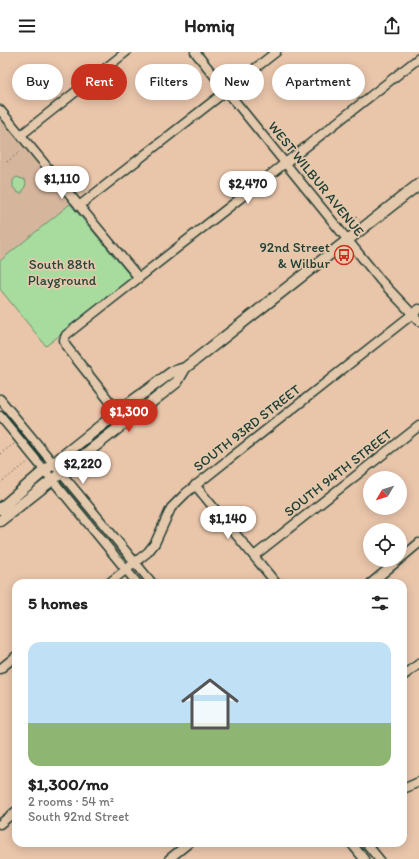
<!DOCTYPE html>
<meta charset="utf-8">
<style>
:root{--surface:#fff;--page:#f2f2f2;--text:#222;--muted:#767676;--accent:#c8321e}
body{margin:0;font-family:Itim,sans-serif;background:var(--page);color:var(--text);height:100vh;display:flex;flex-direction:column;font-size:15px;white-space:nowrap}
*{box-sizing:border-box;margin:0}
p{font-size:13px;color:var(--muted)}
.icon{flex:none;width:22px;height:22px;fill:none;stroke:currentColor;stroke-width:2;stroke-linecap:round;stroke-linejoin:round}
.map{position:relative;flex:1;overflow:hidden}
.sheet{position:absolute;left:12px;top:527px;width:395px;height:268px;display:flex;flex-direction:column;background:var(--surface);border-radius:12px;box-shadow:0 2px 10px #0003}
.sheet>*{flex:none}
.hud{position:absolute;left:12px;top:12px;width:395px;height:36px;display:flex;gap:8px}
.needle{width:26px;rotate:231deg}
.buttons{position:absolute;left:363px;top:419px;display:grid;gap:8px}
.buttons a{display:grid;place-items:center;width:44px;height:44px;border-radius:50%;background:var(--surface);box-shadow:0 2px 10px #0003;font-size:20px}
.price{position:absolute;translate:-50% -34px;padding:0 9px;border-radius:14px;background:#fff;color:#222;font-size:13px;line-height:26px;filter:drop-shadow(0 1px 2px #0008)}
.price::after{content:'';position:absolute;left:50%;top:24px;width:12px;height:9px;margin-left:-6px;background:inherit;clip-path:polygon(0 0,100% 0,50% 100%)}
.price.on{background:var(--accent);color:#fff}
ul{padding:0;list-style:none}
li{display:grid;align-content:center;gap:8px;height:212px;padding:0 16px}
li span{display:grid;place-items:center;height:124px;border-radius:12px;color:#555}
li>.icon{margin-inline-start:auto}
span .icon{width:72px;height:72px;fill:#fffc;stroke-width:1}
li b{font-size:17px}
h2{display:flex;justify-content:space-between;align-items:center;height:48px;padding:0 16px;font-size:17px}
.pill{padding:0 14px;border-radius:18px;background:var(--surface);box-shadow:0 2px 10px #0003;font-size:14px;line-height:36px}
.pill.on{background:var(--accent);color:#fff}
header{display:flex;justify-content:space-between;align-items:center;height:52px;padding:0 16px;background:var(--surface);font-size:18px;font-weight:700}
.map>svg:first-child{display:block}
.built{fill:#d6b59d}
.green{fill:#a8dc9f;stroke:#648c6a}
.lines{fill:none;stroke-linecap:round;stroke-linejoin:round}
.minor-casing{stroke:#1f3d34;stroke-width:11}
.major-casing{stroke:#1f3d34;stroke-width:13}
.path{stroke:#1f3d34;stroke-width:1;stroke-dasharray:1 3;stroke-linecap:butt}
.minor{stroke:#e5c9ac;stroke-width:8}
.major{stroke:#e5c9ac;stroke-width:10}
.labels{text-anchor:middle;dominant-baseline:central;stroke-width:3.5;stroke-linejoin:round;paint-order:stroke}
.street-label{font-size:14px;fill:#1f3d34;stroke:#e5c9ac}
.poi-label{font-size:14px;fill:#1f3d34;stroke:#e5c9ac;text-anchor:end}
.park-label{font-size:14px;fill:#264539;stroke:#e5c9ac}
</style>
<header><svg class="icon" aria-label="menu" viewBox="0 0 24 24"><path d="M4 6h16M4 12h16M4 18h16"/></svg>Homiq<svg class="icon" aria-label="share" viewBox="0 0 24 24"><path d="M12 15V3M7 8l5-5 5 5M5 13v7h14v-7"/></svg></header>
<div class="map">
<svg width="419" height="807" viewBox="0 0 419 807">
<rect width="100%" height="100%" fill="#e9c5aa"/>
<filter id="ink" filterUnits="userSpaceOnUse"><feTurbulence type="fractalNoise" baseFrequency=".025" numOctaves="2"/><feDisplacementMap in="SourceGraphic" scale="8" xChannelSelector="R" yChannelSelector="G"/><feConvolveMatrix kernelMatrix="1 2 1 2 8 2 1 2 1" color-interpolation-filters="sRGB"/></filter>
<g filter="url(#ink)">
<path class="built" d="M 0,66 L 70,152 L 0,209 Z"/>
<path class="green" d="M 17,125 L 25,128 L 26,132 L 22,141 L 18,141 L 13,135 L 13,128 Z
M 70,152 L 132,226 L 46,294 L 0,237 L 0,209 Z"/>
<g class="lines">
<defs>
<path id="minor" d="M 195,0 L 381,229 L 419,269
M 0,58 L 139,226
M 21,83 L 126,0
M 79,154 L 276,0
M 0,347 L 152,531
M 0,364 L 137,531
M 126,370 L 66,294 L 64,288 L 66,283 L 419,6
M 195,433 L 276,531
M 254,504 L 419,374
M 400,507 L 419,491
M 109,531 L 148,500 L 155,491 L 171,456 L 186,441 L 419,257
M 371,531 L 399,508
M 0,617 L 16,604
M 403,624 L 419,612
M 403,737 L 419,730
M 0,772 L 16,759
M 351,791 L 364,807
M 366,791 L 379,807
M 169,807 L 189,791"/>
<path id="major" d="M 0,457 L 45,418 L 123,356 L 172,320 L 185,316
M 0,469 L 177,330 L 185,316 L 419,132"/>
</defs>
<use href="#minor" class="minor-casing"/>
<use href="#major" class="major-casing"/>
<path class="path" d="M 7,110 L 22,98
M 356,164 L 360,168
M 351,167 L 355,171
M 0,402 L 14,392
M 0,431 L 28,410"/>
<use href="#minor" class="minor"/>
<use href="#major" class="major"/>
</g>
</g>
<defs>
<symbol id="bus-ring" viewBox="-11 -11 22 22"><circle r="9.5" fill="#e5c9ac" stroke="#c8321e" stroke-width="1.5"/><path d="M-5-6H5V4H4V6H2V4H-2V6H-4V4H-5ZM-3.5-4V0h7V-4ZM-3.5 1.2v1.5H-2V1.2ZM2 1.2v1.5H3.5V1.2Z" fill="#c8321e"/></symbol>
</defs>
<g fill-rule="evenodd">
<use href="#bus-ring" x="333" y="192" width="22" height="22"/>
</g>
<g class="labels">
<g class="street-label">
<text transform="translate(316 127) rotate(51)">WEST WILBUR AVENUE</text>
<text transform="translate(247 376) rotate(-38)">SOUTH 93RD STREET</text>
<text transform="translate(338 421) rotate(-38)">SOUTH 94TH STREET</text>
</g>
<g class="poi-label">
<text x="330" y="195">92nd Street<tspan x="330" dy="16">&amp; Wilbur</tspan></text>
</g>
<g class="park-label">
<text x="62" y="212">South 88th<tspan x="62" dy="16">Playground</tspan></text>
</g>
</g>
</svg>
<div class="buttons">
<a><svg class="needle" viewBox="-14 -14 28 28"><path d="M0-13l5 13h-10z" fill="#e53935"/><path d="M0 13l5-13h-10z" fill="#767676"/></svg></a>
<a><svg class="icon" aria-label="locate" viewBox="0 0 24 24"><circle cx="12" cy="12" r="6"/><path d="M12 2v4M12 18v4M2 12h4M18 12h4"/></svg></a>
</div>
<b class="price" style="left:62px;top:148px">$1,110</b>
<b class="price" style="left:248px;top:153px">$2,470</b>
<b class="price on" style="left:129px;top:381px">$1,300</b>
<b class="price" style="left:83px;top:433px">$2,220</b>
<b class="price" style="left:228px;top:488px">$1,140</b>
<div class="hud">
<a class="pill">Buy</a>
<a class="pill on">Rent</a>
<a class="pill">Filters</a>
<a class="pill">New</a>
<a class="pill">Apartment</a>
</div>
<section class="sheet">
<h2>5 homes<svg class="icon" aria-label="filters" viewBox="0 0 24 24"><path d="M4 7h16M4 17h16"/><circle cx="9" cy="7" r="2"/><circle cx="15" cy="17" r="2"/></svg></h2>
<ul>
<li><span style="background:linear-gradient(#bfe0f5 65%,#8fb573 0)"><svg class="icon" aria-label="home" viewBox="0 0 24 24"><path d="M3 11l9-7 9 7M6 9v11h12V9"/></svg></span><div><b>$1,300/mo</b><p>2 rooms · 54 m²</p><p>South 92nd Street</p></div></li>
</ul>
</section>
</div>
